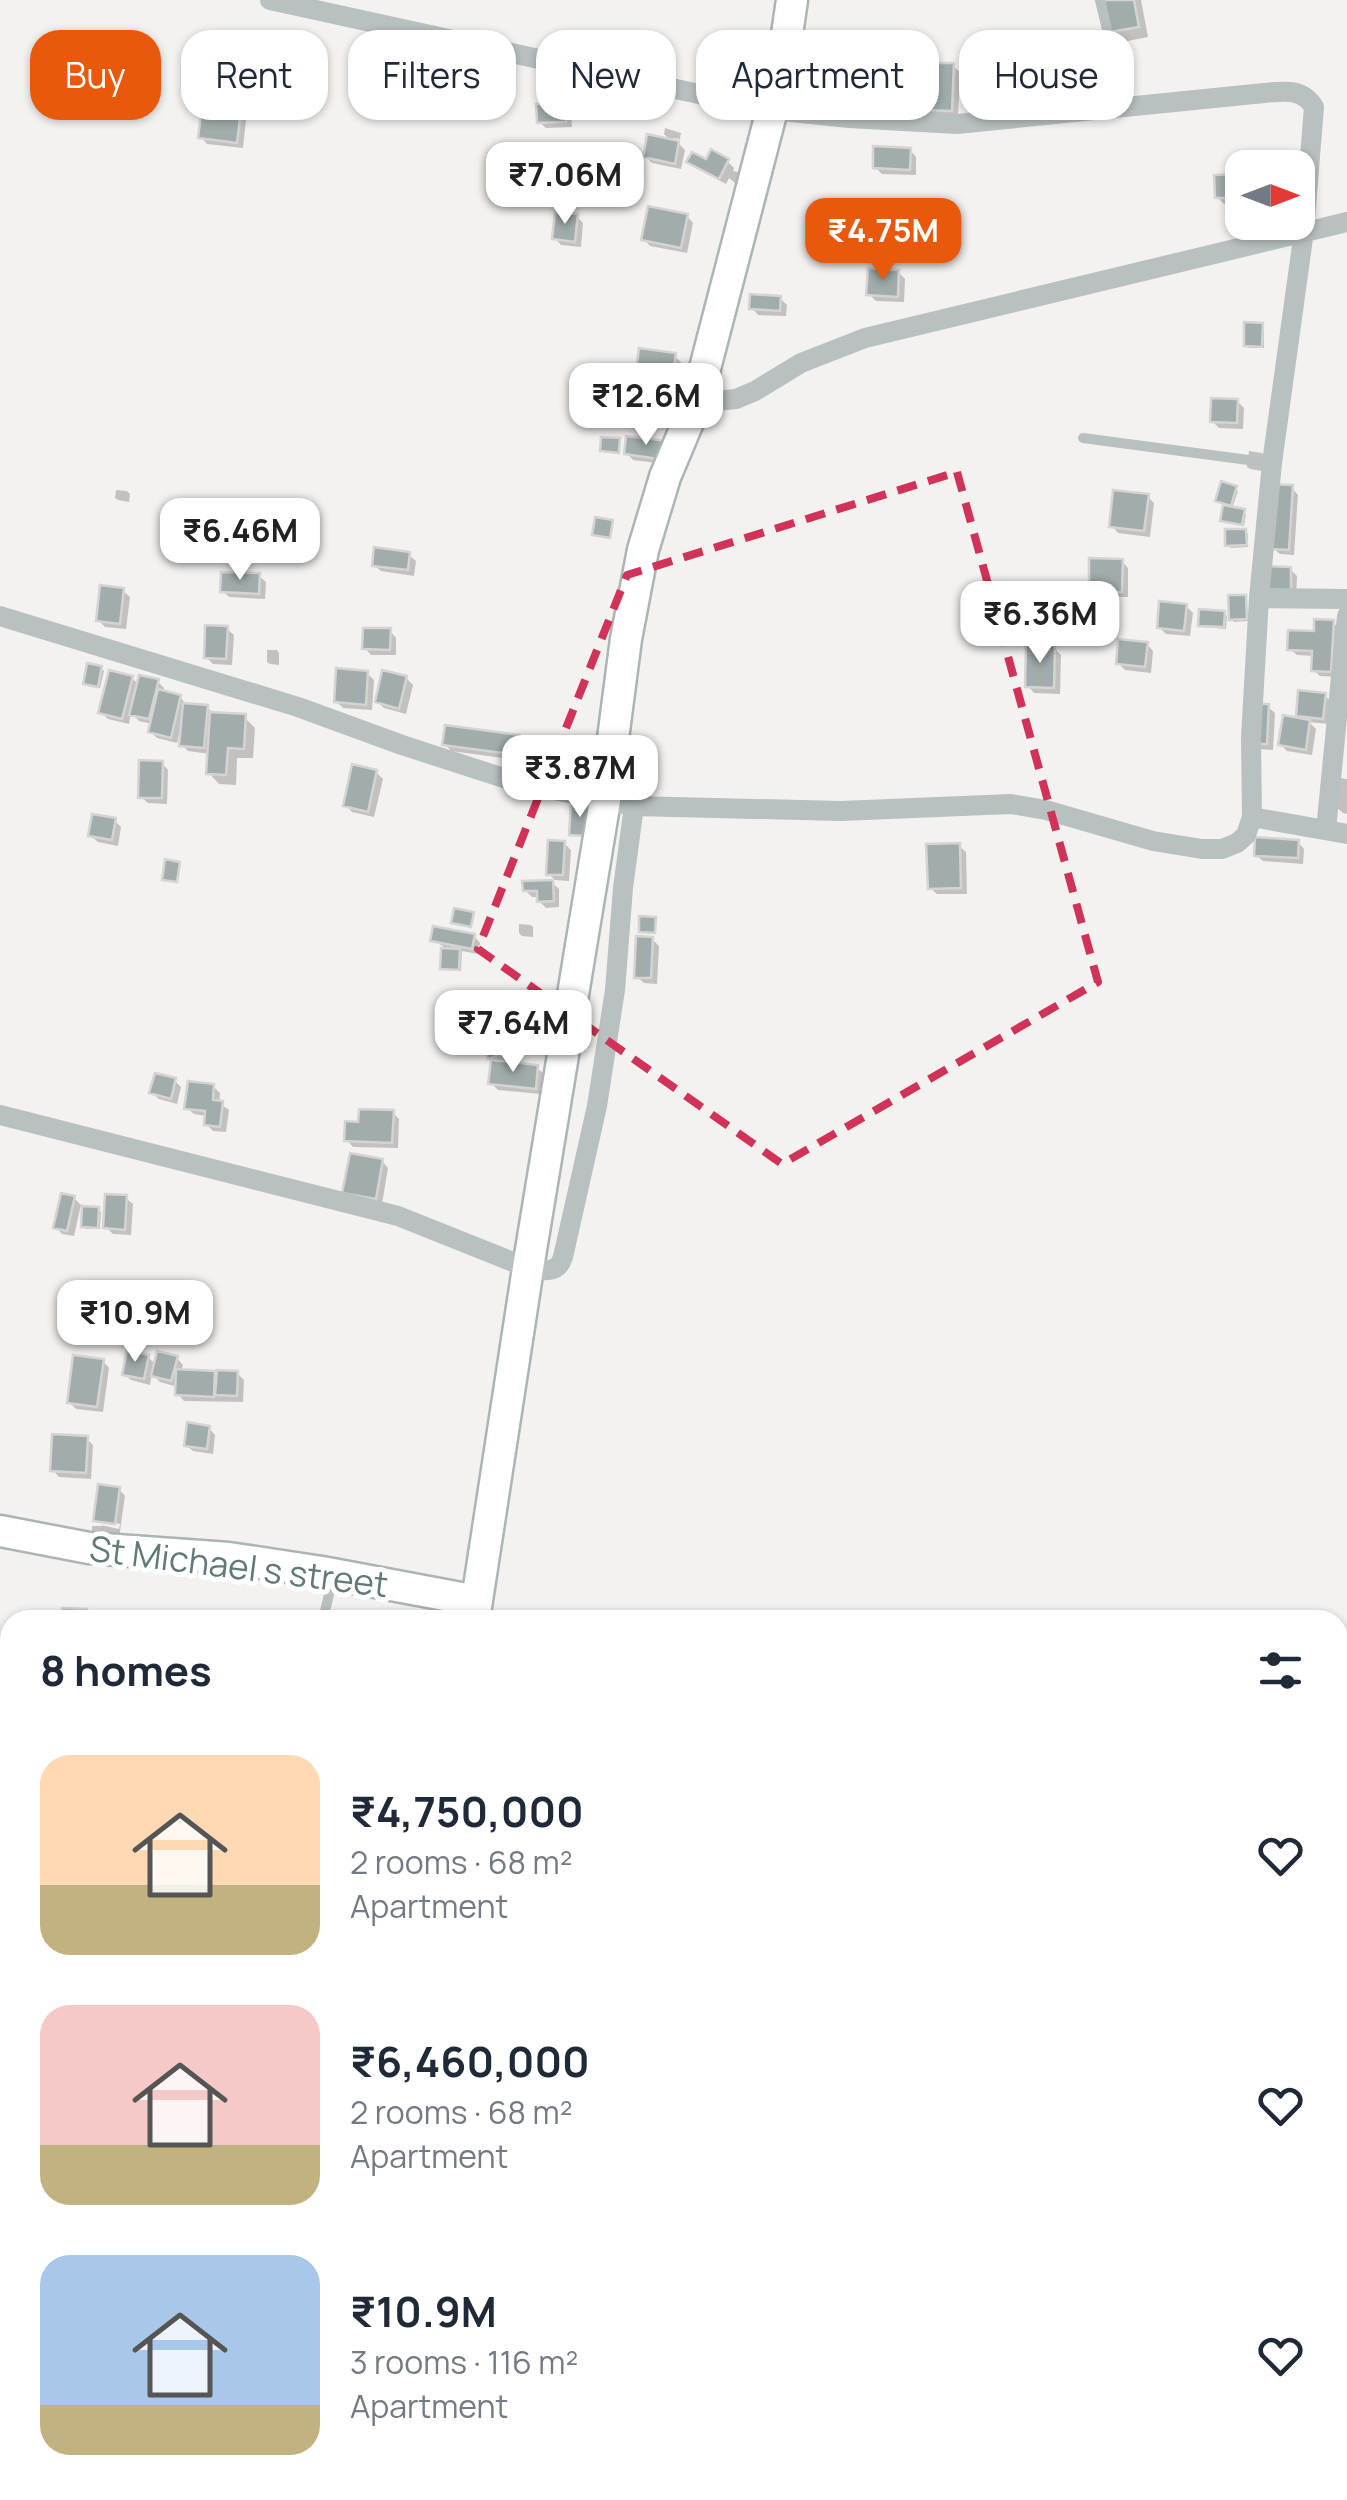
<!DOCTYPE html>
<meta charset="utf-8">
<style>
:root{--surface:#fff;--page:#f6f6f7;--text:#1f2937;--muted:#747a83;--accent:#ea580c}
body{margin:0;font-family:Manrope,sans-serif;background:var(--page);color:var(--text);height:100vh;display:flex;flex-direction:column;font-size:38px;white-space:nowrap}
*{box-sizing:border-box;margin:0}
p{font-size:32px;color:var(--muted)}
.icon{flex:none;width:55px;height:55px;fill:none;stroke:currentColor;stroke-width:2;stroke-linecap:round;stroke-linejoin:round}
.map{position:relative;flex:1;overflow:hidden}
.details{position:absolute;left:0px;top:1610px;width:1348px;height:890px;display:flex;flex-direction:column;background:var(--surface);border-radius:30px 30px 0 0;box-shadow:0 2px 8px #0004}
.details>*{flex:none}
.guide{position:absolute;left:30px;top:30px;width:1288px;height:90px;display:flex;gap:20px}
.needle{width:65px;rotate:90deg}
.controls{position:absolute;left:1225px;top:150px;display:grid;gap:20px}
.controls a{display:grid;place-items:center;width:90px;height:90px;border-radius:20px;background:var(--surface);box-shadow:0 2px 8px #0004;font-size:50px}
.price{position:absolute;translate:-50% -85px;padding:0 22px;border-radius:20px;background:#fff;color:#222;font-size:32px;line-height:65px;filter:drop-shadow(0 2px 5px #0008)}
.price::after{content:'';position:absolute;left:50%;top:60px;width:30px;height:22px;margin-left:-15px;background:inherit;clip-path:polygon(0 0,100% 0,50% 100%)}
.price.selected{background:var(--accent);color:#fff}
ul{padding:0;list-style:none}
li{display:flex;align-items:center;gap:30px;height:250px;padding:0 40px}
li span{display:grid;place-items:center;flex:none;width:280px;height:200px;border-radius:30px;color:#555}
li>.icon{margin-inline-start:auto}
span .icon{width:120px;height:120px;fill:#fffc;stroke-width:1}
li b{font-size:42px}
h2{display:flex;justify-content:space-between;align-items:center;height:120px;padding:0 40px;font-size:42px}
.chip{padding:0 35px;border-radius:30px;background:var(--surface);box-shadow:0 2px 8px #0004;font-size:35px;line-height:90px}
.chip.selected{background:var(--accent);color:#fff}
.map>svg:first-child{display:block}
.shadow{fill:#0003}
.building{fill:#a0adac;stroke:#d5d4d3;stroke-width:2.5}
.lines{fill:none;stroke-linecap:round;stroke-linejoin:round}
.secondary-casing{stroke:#abb5b4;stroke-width:35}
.lane{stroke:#b8c0c0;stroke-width:10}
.street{stroke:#b8c0c0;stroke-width:20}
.secondary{stroke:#fff;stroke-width:30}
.marked{fill:none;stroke:#d13258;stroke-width:8;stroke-dasharray:20 12;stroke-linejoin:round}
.labels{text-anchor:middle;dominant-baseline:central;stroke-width:10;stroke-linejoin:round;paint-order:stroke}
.street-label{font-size:35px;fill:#617978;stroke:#fff}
</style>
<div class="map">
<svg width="1347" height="2500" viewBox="0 0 1347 2500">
<rect width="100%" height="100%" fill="#f3f2f0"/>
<path class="shadow" d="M 1106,0 L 1141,0 L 1148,37 L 1123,42 L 1112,31 Z
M 953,66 L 960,72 L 958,116 L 932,115 L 925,109 Z
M 1074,69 L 1081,75 L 1082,111 L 1065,112 Z
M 564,105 L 571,112 L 572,127 L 546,128 L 539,122 Z
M 240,113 L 246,120 L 243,148 L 207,144 L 201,137 Z
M 665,128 L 681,133 L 680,139 L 673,138 L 685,150 L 681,169 L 652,163 L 645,156 L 672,142 L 664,134 Z
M 910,150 L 916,157 L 916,175 L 882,174 L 875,167 Z
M 712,153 L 728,162 L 734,168 L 733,171 L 748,174 L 749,186 L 735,183 L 729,178 L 726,184 L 696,168 L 689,161 L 707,163 Z
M 1234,176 L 1241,183 L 1242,203 L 1224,204 L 1217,197 Z
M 687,216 L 693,223 L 687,253 L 650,246 L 644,239 Z
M 577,217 L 583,223 L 581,247 L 561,245 L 555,238 Z
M 898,272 L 905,279 L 904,302 L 876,301 L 869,294 Z
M 780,298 L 787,305 L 786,316 L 758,315 L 752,308 Z
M 1262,325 L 1264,328 L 1264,348 L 1249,348 L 1246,345 Z
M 674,356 L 681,362 L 679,380 L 645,376 L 639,369 Z
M 659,386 L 666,392 L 664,409 L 640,405 L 633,398 Z
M 1237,401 L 1244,408 L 1243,429 L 1219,428 L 1212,421 Z
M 674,450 L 672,465 L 633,460 L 627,453 Z
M 1249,451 L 1262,453 L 1265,456 L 1262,471 L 1250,469 L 1247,467 Z
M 1235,488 L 1238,491 L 1232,509 L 1246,514 L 1244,526 L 1223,520 L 1226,504 Z
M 1292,488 L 1298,495 L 1294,555 L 1280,554 L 1273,548 Z
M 116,490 L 127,491 L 130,494 L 129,502 L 118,500 L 115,498 Z
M 1148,497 L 1154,503 L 1150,537 L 1118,533 L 1112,526 Z
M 1245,531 L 1248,534 L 1248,547 L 1231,548 L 1228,545 Z
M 409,555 L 416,561 L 414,576 L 381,571 L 374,565 Z
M 1122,561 L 1128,568 L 1128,597 L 1098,597 L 1091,590 Z
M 1267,568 L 1290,569 L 1297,576 L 1296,600 Z
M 259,576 L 266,582 L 265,599 L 229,597 L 223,591 Z
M 123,591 L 130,597 L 126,629 L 105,627 L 98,620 Z
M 1245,597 L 1247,600 L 1248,621 L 1234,622 L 1231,619 Z
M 1186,606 L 1193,613 L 1190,636 L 1166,634 L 1159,627 Z
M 1224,613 L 1227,616 L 1226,629 L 1204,627 L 1201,625 Z
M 1333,622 L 1339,629 L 1337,677 L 1320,676 L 1313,670 L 1314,656 L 1297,655 L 1290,649 Z
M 227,629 L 234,635 L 232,665 L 213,664 L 206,657 Z
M 390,631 L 396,638 L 396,655 L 371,655 L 365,648 Z
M 1147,644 L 1153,651 L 1151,673 L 1125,670 L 1118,663 Z
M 1054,648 L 1061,655 L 1060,694 L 1034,693 L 1028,686 Z
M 267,650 L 277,650 L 279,653 L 279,665 L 270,664 L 267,662 Z
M 101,668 L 104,671 L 100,688 L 88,686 L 86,683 Z
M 367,673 L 374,680 L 372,710 L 343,708 L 336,701 Z
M 132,678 L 139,685 L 157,681 L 164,688 L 163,693 L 180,697 L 186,704 L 207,707 L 215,715 L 244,717 L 255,728 L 253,758 L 237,758 L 236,785 L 219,784 L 209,773 L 210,754 L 188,751 L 182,745 L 183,730 L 180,730 L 177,743 L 157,738 L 150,731 L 152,724 L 139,721 L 131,713 L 129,724 L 108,719 L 101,712 Z
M 406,678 L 413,685 L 406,714 L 384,708 L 377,701 Z
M 1325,696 L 1332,702 L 1329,724 L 1309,722 L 1316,729 L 1312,755 L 1287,751 L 1281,745 L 1305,722 L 1298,715 Z
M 1268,707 L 1275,713 L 1273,750 L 1259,749 Z
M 519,738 L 526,744 L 524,761 L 451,751 L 445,744 Z
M 162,763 L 168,770 L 167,804 L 148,803 L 141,797 Z
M 376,772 L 383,779 L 374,817 L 352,812 L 346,805 Z
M 1340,778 L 1347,779 L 1347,814 L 1343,813 L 1336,807 Z
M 115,821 L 121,827 L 118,846 L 98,842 L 91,836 Z
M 1298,842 L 1304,849 L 1303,864 L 1263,861 L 1256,855 Z
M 564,843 L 571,850 L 569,881 L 555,880 L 549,874 Z
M 959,846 L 966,852 L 967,894 L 937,894 L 930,888 Z
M 552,883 L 559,889 L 559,907 L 546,908 L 539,901 L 539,897 L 532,897 L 525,890 Z
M 519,924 L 531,925 L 533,927 L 533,937 L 522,936 L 519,933 Z
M 474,936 L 480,943 L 478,954 L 462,951 L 461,971 L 446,970 L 443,968 L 444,947 L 433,940 Z
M 652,939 L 659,946 L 657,984 L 644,983 L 637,977 Z
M 505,1018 L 512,1024 L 523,1054 L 497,1064 L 537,1068 L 544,1074 L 542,1094 L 498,1090 L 491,1083 L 493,1060 L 487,1048 L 473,1053 L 466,1047 Z
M 175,1081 L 181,1087 L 177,1104 L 159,1099 L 152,1093 Z
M 213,1086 L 220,1093 L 219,1103 L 229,1110 L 226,1132 L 213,1131 L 206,1124 L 207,1116 L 194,1114 L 187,1108 Z
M 393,1113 L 399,1119 L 398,1148 L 353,1147 L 347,1140 L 360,1125 Z
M 382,1161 L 388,1168 L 382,1204 L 352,1199 Z
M 74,1198 L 81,1205 L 74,1236 L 62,1234 L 56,1227 Z
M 126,1198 L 133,1204 L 131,1235 L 113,1234 L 106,1227 Z
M 98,1209 L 101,1212 L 100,1229 L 86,1229 L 83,1226 Z
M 148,1357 L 156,1365 L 177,1358 L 183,1365 L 181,1372 L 237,1373 L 244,1380 L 243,1402 L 184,1401 L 178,1394 L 178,1387 L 160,1382 L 152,1374 L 150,1385 L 131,1380 L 124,1374 Z
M 103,1361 L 109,1368 L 103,1412 L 76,1409 L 69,1402 Z
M 209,1428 L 215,1435 L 213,1454 L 193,1451 L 186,1445 Z
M 87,1439 L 93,1445 L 91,1479 L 59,1477 L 53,1470 Z
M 119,1489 L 125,1496 L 120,1531 L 120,1552 L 92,1545 L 92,1526 L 103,1526 L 101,1525 L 119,1529 L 120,1524 L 100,1519 L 100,1523 L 96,1520 Z
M 544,2490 L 555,2490 L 554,2496 L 546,2495 Z"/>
<path class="building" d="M 1104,0 L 1134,0 L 1139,27 L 1110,32 Z
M 924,63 L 954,63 L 952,111 L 923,110 Z
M 1075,66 L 1077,105 L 1056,106 L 1055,67 Z
M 565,103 L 566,122 L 537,123 L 536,104 Z
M 202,106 L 241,111 L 237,143 L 198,138 Z
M 647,134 L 679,141 L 675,164 L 643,157 Z
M 873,146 L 911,148 L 910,170 L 873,168 Z
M 711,149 L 729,159 L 719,179 L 686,162 L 692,152 L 706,159 Z
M 1235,174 L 1236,198 L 1215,198 L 1214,175 Z
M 648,206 L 688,214 L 681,248 L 641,240 Z
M 555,212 L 578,214 L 575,242 L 552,239 Z
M 868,268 L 899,270 L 898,297 L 866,295 Z
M 750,294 L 781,296 L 780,311 L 749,309 Z
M 1244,322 L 1263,323 L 1262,347 L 1244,346 Z
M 639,348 L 676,353 L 673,375 L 636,370 Z
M 634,379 L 661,383 L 658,403 L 631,399 Z
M 1211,398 L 1238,399 L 1237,423 L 1210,422 Z
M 626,436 L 669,441 L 666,460 L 624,454 Z
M 601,437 L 620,438 L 619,453 L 600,451 Z
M 1221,481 L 1237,486 L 1231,506 L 1215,501 Z
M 1263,484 L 1293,485 L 1289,550 L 1270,549 Z
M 1113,490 L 1149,494 L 1144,531 L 1109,527 Z
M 1223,505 L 1245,509 L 1242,525 L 1220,521 Z
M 595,517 L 613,520 L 610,538 L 592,535 Z
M 1225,529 L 1246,529 L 1247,545 L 1225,546 Z
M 374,547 L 410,552 L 408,570 L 372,566 Z
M 1089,558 L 1123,559 L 1122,592 L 1089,592 Z
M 1264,566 L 1291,567 L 1291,594 L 1264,593 Z
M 221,572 L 260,573 L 259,594 L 220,592 Z
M 100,585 L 124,588 L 120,624 L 96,621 Z
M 1228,595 L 1246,595 L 1247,619 L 1229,620 Z
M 1159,601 L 1187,604 L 1184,631 L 1157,628 Z
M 1199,609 L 1225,611 L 1224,627 L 1198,626 Z
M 1314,619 L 1334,620 L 1331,672 L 1311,671 L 1312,651 L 1287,650 L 1288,630 L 1314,631 Z
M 205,625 L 228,626 L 226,659 L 204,658 Z
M 363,628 L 391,628 L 390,650 L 362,649 Z
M 1118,639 L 1148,642 L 1145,667 L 1116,664 Z
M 1026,645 L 1055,646 L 1054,688 L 1025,687 Z
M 87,663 L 102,666 L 98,687 L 83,684 Z
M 336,668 L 368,671 L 366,705 L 334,702 Z
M 109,670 L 133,676 L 122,719 L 98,713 Z
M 382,670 L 407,676 L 399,709 L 375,702 Z
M 139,675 L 159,679 L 149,719 L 129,715 Z
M 158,689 L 181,695 L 171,738 L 148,732 Z
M 1298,690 L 1326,693 L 1323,719 L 1296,716 Z
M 183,703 L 208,705 L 204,748 L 179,746 Z
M 1252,704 L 1269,704 L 1267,744 L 1250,744 Z
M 210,712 L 246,714 L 244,749 L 228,748 L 226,775 L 206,774 Z
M 1283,715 L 1310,720 L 1306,750 L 1278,745 Z
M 445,725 L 520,735 L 518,755 L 442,745 Z
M 139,760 L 163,761 L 162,798 L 138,798 Z
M 352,764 L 377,770 L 368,812 L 343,806 Z
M 571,803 L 590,804 L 589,836 L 569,835 Z
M 92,814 L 116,818 L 112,840 L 88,836 Z
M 1255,837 L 1299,840 L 1298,858 L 1254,856 Z
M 548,840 L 565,841 L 563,875 L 546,875 Z
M 960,843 L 961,888 L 928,889 L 926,844 Z
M 165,859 L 180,862 L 177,882 L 162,880 Z
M 553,880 L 554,901 L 537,902 L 537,891 L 523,891 L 522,881 Z
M 454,908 L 474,912 L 471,927 L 451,923 Z
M 639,916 L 656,917 L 655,933 L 639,932 Z
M 433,926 L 475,934 L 472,949 L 430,941 Z
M 636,936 L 653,937 L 651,978 L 634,978 Z
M 441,948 L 460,949 L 459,970 L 440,969 Z
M 506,1015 L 518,1048 L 488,1059 L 482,1041 L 464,1048 L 459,1032 Z
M 491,1060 L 538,1065 L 536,1089 L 488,1084 Z
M 155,1073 L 176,1078 L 171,1099 L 149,1093 Z
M 188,1081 L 214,1084 L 213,1100 L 223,1101 L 220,1127 L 204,1125 L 205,1111 L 184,1109 Z
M 359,1109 L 394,1110 L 392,1143 L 344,1141 L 345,1121 L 358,1122 Z
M 350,1153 L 383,1159 L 376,1199 L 342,1193 Z
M 61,1193 L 75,1196 L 67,1231 L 53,1228 Z
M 105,1194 L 127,1195 L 125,1230 L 103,1228 Z
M 82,1206 L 99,1207 L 98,1228 L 81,1227 Z
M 127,1350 L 149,1355 L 144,1379 L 122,1375 Z
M 157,1351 L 178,1356 L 171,1381 L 151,1376 Z
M 73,1355 L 104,1359 L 97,1407 L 67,1403 Z
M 176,1369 L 215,1371 L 214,1397 L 175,1395 Z
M 217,1370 L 238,1371 L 237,1396 L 215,1395 Z
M 187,1422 L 210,1426 L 207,1449 L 184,1446 Z
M 52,1434 L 88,1436 L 86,1473 L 50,1471 Z
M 98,1484 L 120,1487 L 115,1524 L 93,1521 Z
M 62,1608 L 87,1609 L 87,1620 L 62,1620 Z
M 1,1958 L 10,1959 L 10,1990 L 0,1990 Z"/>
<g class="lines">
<defs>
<path id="secondary" d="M 0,1531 L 89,1548 L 229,1558 L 322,1572 L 477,1601
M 474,1620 L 528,1268 L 605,800 L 626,639 L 643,550 L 665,477 L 696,403 L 772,110 L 784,55 L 792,0
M 347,2500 L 348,2490"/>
</defs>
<use href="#secondary" class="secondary-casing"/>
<path class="lane" d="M 1100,0 L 1125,105
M 1083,438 L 1271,463
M 323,1620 L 333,1577"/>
<path class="street" d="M 270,0 L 772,110 L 849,118 L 957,124 L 1264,93 C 1284,91 1302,88 1314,107 L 1304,231 L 1272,463 L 1259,598 L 1251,737 L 1252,817
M 696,403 L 736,399 L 755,391 L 801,363 L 865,338 L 1347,222
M 1259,598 L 1347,599
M 0,616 L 298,707 L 402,745 L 519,783 L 634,806 L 841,811 L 1011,804 L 1046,810 L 1153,841 L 1202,849 L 1222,849 L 1237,843 L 1246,835 L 1252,817 L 1347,834
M 1326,830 L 1347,616
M 0,1115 L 398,1216 L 528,1268 C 543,1271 558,1274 563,1257 L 597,1106 L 615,990 L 623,888 L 634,806
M 0,2011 L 10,2012"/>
<use href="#secondary" class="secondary"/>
</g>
<path class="marked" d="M 957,472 L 1098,982 L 782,1164 L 478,949 L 627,575 Z"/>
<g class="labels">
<g class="street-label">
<text transform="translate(239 1566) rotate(7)">St Michael s street</text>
</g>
</g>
</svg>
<div class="controls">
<a><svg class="needle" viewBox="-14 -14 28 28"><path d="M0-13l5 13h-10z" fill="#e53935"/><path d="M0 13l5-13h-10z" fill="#747a83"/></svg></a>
</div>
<b class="price" style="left:565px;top:227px">₹7.06M</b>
<b class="price selected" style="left:883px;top:283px">₹4.75M</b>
<b class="price" style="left:646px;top:448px">₹12.6M</b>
<b class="price" style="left:240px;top:583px">₹6.46M</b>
<b class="price" style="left:1040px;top:666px">₹6.36M</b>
<b class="price" style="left:580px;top:820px">₹3.87M</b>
<b class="price" style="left:513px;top:1075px">₹7.64M</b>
<b class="price" style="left:135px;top:1365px">₹10.9M</b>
<div class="guide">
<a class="chip selected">Buy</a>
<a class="chip">Rent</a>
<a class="chip">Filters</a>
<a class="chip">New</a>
<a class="chip">Apartment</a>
<a class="chip">House</a>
</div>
<section class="details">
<h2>8 homes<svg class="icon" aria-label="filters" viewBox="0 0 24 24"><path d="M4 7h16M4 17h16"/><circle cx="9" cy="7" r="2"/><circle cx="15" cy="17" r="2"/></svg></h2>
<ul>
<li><span style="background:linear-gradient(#ffd9b3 65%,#c2b280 0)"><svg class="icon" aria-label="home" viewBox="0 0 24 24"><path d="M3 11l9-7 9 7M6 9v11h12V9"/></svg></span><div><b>₹4,750,000</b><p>2 rooms · 68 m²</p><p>Apartment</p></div><svg class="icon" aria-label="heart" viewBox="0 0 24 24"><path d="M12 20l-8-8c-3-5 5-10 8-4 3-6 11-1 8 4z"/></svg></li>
<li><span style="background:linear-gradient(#f6c9c9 70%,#c2b280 0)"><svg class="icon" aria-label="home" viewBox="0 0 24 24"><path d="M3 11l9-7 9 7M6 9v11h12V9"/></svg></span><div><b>₹6,460,000</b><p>2 rooms · 68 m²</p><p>Apartment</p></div><svg class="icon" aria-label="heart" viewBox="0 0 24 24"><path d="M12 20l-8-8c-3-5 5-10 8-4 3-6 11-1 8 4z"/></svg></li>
<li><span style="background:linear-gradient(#a9c7e8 75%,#c2b280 0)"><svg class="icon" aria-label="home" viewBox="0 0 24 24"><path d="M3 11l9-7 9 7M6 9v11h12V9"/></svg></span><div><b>₹10.9M</b><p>3 rooms · 116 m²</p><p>Apartment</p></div><svg class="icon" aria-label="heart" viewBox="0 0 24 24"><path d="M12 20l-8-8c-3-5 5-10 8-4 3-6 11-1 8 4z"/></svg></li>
</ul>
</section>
</div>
